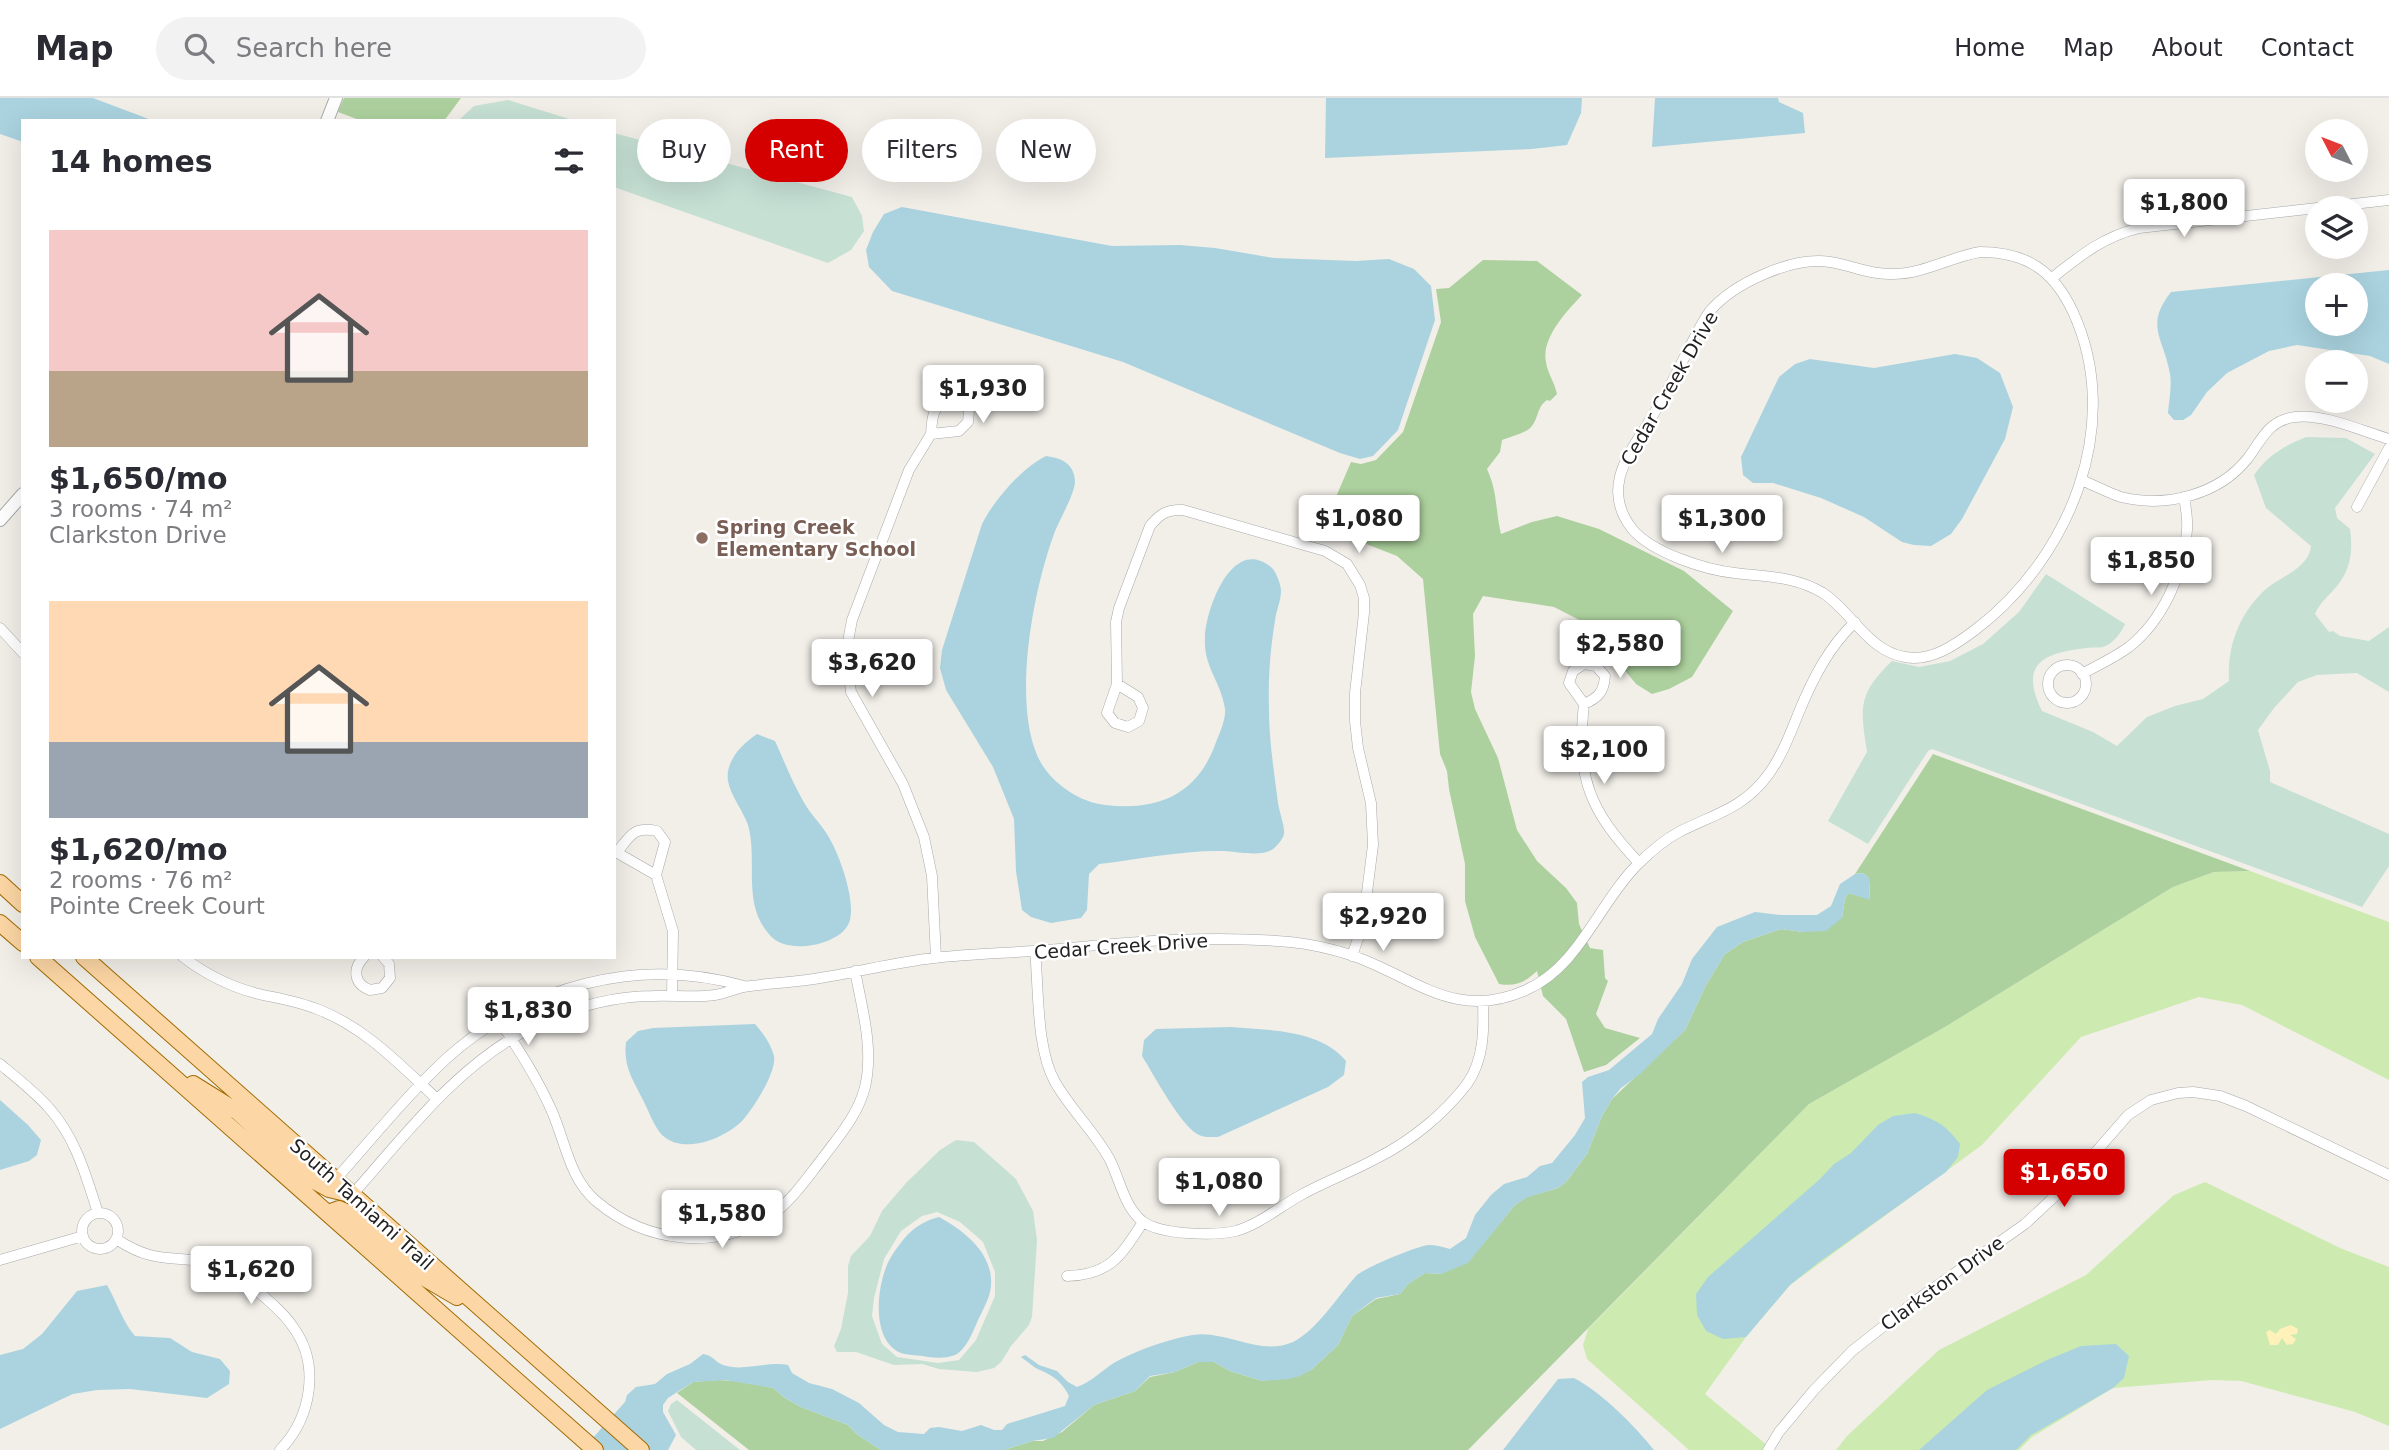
<!DOCTYPE html>
<meta charset="utf-8">
<style>
:root{--surface:#fff;--page:#f2f2f3;--text:#2b2b33;--muted:#7c7c81;--line:#e1e1e2;--accent:#d40000}
body{margin:0;font-family:"DejaVu Sans",sans-serif;background:var(--page);color:var(--text);height:100vh;display:flex;flex-direction:column;font-size:26px;white-space:nowrap}
*{box-sizing:border-box;margin:0}
p{font-size:23px;color:var(--muted)}
.icon{flex:none;width:38px;height:38px;fill:none;stroke:currentColor;stroke-width:2;stroke-linecap:round;stroke-linejoin:round}
.map{position:relative;flex:1;overflow:hidden}
.drawer{position:absolute;left:21px;top:21px;width:595px;height:840px;display:flex;flex-direction:column;background:var(--surface);border-radius:0px;box-shadow:0 7px 28px #0002}
.drawer>*{flex:none}
.banner{position:absolute;left:637px;top:21px;width:665px;height:63px;display:flex;gap:14px}
.needle{width:46px;rotate:312deg}
.buttons{position:absolute;left:2305px;top:21px;display:grid;gap:14px}
.buttons a{display:grid;place-items:center;width:63px;height:63px;border-radius:50%;background:var(--surface);box-shadow:0 7px 28px #0002;font-size:35px}
.price{position:absolute;translate:-50% -60px;padding:0 16px;border-radius:7px;background:#fff;color:#222;font-size:23px;line-height:46px;filter:drop-shadow(0 2px 4px #0008)}
.price::after{content:'';position:absolute;left:50%;top:42px;width:21px;height:16px;margin-left:-10px;background:inherit;clip-path:polygon(0 0,100% 0,50% 100%)}
.price.on{background:var(--accent);color:#fff}
ul{padding:0;list-style:none}
li{display:grid;align-content:center;gap:14px;height:371px;padding:0 28px}
li span{display:grid;place-items:center;height:217px;border-radius:0px;color:#555}
li>.icon{margin-inline-start:auto}
span .icon{width:126px;height:126px;fill:#fffc;stroke-width:1}
li b{font-size:30px}
h2{display:flex;justify-content:space-between;align-items:center;height:84px;padding:0 28px;font-size:30px}
.tag{padding:0 24px;border-radius:32px;background:var(--surface);box-shadow:0 7px 28px #0002;font-size:24px;line-height:63px}
.tag.on{background:var(--accent);color:#fff}
header{display:flex;align-items:center;gap:42px;box-sizing:border-box;height:98px;padding:0 35px;background:var(--surface);border-bottom:2px solid var(--line)}
header strong{font-size:33px}
nav{display:flex;gap:38px;margin-inline-start:auto;font-size:24px}
.search{width:490px;height:63px;background:var(--page);display:flex;align-items:center;gap:18px;box-sizing:border-box;padding:0 24px;border-radius:38px;color:var(--muted);font-size:26px}
.map>svg:first-child{display:block}
.grass{fill:#cdebb0}
.forest{fill:#add19e}
.wetland{fill:#c6e0d4;fill-rule:evenodd}
.sand{fill:#fff1ba}
.water{fill:#aad3df;fill-rule:evenodd}
.lines{fill:none;stroke-linecap:round;stroke-linejoin:round}
.minor-casing{stroke:#a9a9a9;stroke-width:11}
.tertiary-casing{stroke:#a9a9a9;stroke-width:14}
.primary-casing{stroke:#a06b00;stroke-width:18}
.minor{stroke:#fff;stroke-width:10}
.tertiary{stroke:#fff;stroke-width:12}
.primary{stroke:#fcd6a4;stroke-width:16}
.education-dot{fill:#8d6e63;stroke:#fff;stroke-width:2.5}
.labels{text-anchor:middle;dominant-baseline:central;stroke-width:5;stroke-linejoin:round;paint-order:stroke}
.street-label{font-size:19px;fill:#222;stroke:#fff}
.education-label{font-size:19px;font-weight:bold;fill:#785e54;stroke:#fff;text-anchor:start}
</style>
<header>
<strong>Map</strong>
<div class="search"><svg class="icon" aria-label="search" viewBox="0 0 24 24"><circle cx="10" cy="10" r="6"/><path d="M15 15l6 6"/></svg>Search here</div>
<nav><a>Home</a><a>Map</a><a>About</a><a>Contact</a></nav>
</header>
<div class="map">
<svg width="2389" height="1352" viewBox="0 0 2389 1352">
<rect width="100%" height="100%" fill="#f2efe9"/>
<path class="grass" d="M 2250,773 L 2389,824 L 2389,982 L 2242,907 L 2199,899 L 2081,939 L 1982,1047 L 1790,1187 L 1746,1239 L 1705,1296 L 1773,1352 L 1689,1352 L 1587,1261 L 1583,1247 L 1588,1231 L 1809,1006 L 1945,929 L 2173,789 L 2214,774 Z
M 2205,1084 L 2340,1150 L 2389,1169 L 2389,1328 L 2355,1314 L 2241,1283 L 2212,1282 L 2113,1290 L 2032,1339 L 2019,1352 L 1836,1352 L 1847,1338 L 1939,1252 L 2086,1177 L 2174,1097 Z"/>
<path class="forest" d="M 344,0 L 461,0 L 444,23 L 362,23 L 338,14 Z
M 1483,162 L 1537,163 L 1582,197 C 1567,213 1541,240 1546,264 C 1547,274 1555,285 1557,296 L 1550,303 L 1547,302 C 1536,309 1539,323 1529,331 C 1522,336 1510,339 1502,342 L 1500,354 L 1487,371 C 1498,395 1495,411 1501,436 L 1532,424 L 1557,418 L 1599,431 L 1684,473 L 1733,513 L 1692,579 L 1669,591 L 1652,596 L 1636,586 L 1587,526 L 1554,509 L 1483,498 L 1473,516 L 1475,558 L 1471,594 L 1475,611 L 1498,660 L 1517,732 L 1537,763 L 1566,790 L 1577,805 L 1579,826 L 1590,850 L 1603,852 L 1605,880 L 1608,883 L 1596,916 L 1605,930 L 1640,940 L 1606,967 L 1584,974 L 1566,921 L 1543,898 L 1537,873 C 1525,884 1516,889 1499,886 L 1475,839 L 1465,803 L 1465,766 L 1449,691 L 1447,673 L 1440,656 L 1423,481 L 1397,458 L 1323,429 L 1351,364 L 1361,366 L 1376,362 L 1403,334 L 1441,224 L 1436,191 L 1449,190 Z
M 1933,656 L 2250,773 L 2214,774 L 2173,789 L 1945,929 L 1809,1006 L 1468,1352 L 1004,1352 L 1032,1343 L 1043,1343 L 1062,1334 L 1094,1307 L 1135,1293 L 1150,1279 L 1175,1274 L 1198,1264 L 1214,1264 L 1230,1273 L 1262,1283 L 1311,1272 L 1338,1247 L 1352,1218 L 1376,1201 L 1400,1196 L 1408,1186 L 1425,1175 L 1441,1176 L 1482,1147 L 1515,1107 L 1527,1099 L 1558,1090 L 1566,1084 L 1587,1056 L 1602,1018 L 1612,1001 L 1685,932 L 1706,887 L 1725,856 L 1743,844 L 1781,831 L 1803,834 L 1842,820 L 1845,801 L 1848,795 L 1870,801 L 1869,780 L 1863,775 L 1855,776 Z
M 717,1282 L 738,1283 L 773,1290 L 785,1300 L 801,1309 L 848,1327 L 858,1337 L 881,1352 L 749,1352 L 677,1295 L 693,1284 Z"/>
<path class="wetland" d="M 508,2 L 576,23 L 458,23 L 474,8 Z
M 614,35 L 852,99 L 862,118 L 864,133 L 851,152 L 828,165 L 614,89 Z
M 2306,339 L 2346,340 L 2375,356 L 2335,410 L 2337,420 L 2350,431 C 2353,453 2351,472 2336,489 C 2328,499 2320,504 2315,516 L 2329,534 L 2333,533 L 2340,538 L 2369,543 L 2389,529 L 2389,594 L 2357,575 L 2317,577 L 2298,584 L 2274,610 L 2258,632 L 2270,673 L 2270,684 L 2389,736 L 2389,768 L 2362,809 L 1932,651 L 1928,653 L 1868,746 L 1828,723 L 1867,654 C 1860,609 1858,596 1892,563 L 1919,569 L 1950,563 L 1983,546 L 2019,514 L 2046,476 L 2125,526 C 2121,535 2113,546 2103,549 C 2099,550 2092,549 2087,550 C 2042,555 2019,566 2042,613 L 2093,634 L 2117,648 L 2147,619 L 2175,608 L 2203,601 L 2229,583 C 2227,549 2239,515 2266,491 C 2280,479 2309,470 2311,448 L 2266,410 L 2254,377 C 2268,357 2284,348 2306,339 Z
M 956,1042 L 974,1044 L 1016,1081 L 1033,1113 L 1037,1142 L 1032,1219 L 1029,1227 L 1011,1248 L 1001,1264 L 994,1270 L 977,1274 L 939,1271 L 922,1266 L 894,1267 L 856,1254 L 837,1254 L 834,1248 L 841,1231 L 848,1195 L 848,1168 L 851,1158 L 870,1138 L 882,1113 L 906,1085 L 940,1052 ZM 937,1114 L 960,1124 L 983,1144 L 995,1174 L 995,1198 L 976,1242 L 959,1262 L 938,1265 L 897,1259 L 882,1246 L 872,1218 L 874,1200 L 884,1161 L 901,1133 L 922,1118 Z
M 677,1302 L 740,1352 L 696,1352 L 681,1339 L 668,1313 L 671,1306 Z"/>
<path class="sand" d="M 2291,1227 L 2298,1231 L 2297,1236 L 2290,1237 L 2296,1241 L 2293,1246 L 2287,1247 L 2282,1240 L 2278,1247 L 2270,1247 L 2266,1234 L 2270,1232 L 2276,1236 L 2280,1231 Z"/>
<path class="water" d="M 0,0 L 93,0 L 154,23 L 23,23 L 23,44 L 0,36 Z
M 1326,0 L 1582,0 L 1581,15 L 1567,47 L 1532,51 L 1325,60 Z
M 1655,0 L 1778,0 L 1779,4 L 1803,15 L 1805,35 L 1652,49 Z
M 902,109 L 1112,148 L 1180,147 L 1215,150 L 1274,160 L 1356,163 L 1389,161 L 1414,171 L 1431,188 L 1435,222 L 1398,332 L 1373,358 L 1360,361 L 1340,355 L 1123,264 L 892,193 L 869,169 L 866,152 L 873,134 L 884,116 Z
M 2389,172 L 2389,266 L 2370,258 L 2297,247 L 2269,253 L 2227,275 L 2207,294 L 2191,317 L 2183,322 L 2174,322 L 2168,315 C 2169,303 2172,288 2170,276 C 2164,240 2144,228 2171,194 ZM 2317,187 L 2356,187 L 2356,226 L 2317,226 Z
M 1955,256 L 1977,260 L 2000,275 L 2013,309 L 2005,341 L 1962,421 L 1951,436 L 1931,448 L 1914,447 L 1902,444 L 1864,419 L 1821,400 L 1773,385 L 1753,385 L 1743,377 L 1741,359 L 1779,279 L 1795,266 L 1810,261 L 1874,270 Z
M 1046,358 C 1061,360 1074,365 1075,383 C 1075,396 1059,422 1054,436 C 1033,493 1013,600 1037,657 C 1048,683 1078,704 1105,707 C 1156,713 1196,698 1215,647 C 1219,636 1226,622 1225,611 C 1221,583 1203,569 1205,539 C 1206,510 1233,436 1272,470 C 1276,474 1281,486 1281,493 C 1281,503 1276,513 1275,523 C 1270,552 1268,582 1269,611 C 1269,643 1274,673 1278,705 C 1279,713 1285,728 1284,736 C 1283,741 1277,748 1273,751 C 1262,759 1238,754 1224,753 C 1183,752 1141,761 1099,766 L 1089,776 L 1087,812 L 1081,820 L 1051,825 L 1031,819 L 1022,812 L 1016,773 L 1014,721 L 993,669 L 946,592 L 940,570 L 942,552 L 982,426 C 994,402 1022,370 1046,358 Z
M 757,636 L 775,643 C 784,663 792,683 802,701 C 810,717 825,729 832,745 C 841,762 858,809 848,827 C 841,840 820,847 806,848 C 792,849 777,847 768,835 C 742,804 758,762 748,727 C 743,713 730,696 728,683 C 725,663 742,646 757,636 Z
M 1863,775 L 1869,780 L 1870,802 L 1848,795 L 1845,801 L 1842,820 L 1826,833 L 1803,834 L 1781,831 L 1743,844 L 1725,856 L 1706,887 L 1685,932 L 1640,976 L 1621,990 L 1612,1001 L 1602,1018 L 1587,1056 L 1566,1084 L 1558,1090 L 1528,1099 L 1515,1107 L 1468,1165 L 1441,1176 L 1425,1175 L 1408,1186 L 1400,1196 L 1376,1200 L 1352,1218 L 1338,1247 L 1311,1272 L 1300,1278 L 1289,1281 L 1262,1283 L 1230,1273 L 1214,1264 L 1198,1264 L 1175,1274 L 1150,1278 L 1135,1293 L 1094,1307 L 1053,1340 L 1032,1343 L 1004,1352 L 881,1352 L 858,1337 L 848,1327 L 801,1309 L 785,1300 L 773,1290 L 725,1282 L 693,1284 L 668,1300 L 663,1307 L 663,1314 L 676,1337 L 668,1352 L 582,1352 L 625,1304 L 627,1297 L 636,1289 L 655,1286 L 667,1276 L 690,1266 L 703,1256 C 713,1257 715,1264 723,1267 C 742,1274 768,1263 788,1267 L 792,1275 L 809,1285 L 832,1291 L 859,1305 L 884,1327 L 898,1334 L 924,1336 L 930,1330 L 939,1329 L 962,1333 L 981,1327 L 994,1332 L 1002,1332 L 1007,1326 L 1065,1308 L 1069,1298 C 1062,1284 1054,1278 1040,1272 C 1034,1270 1027,1263 1021,1259 L 1025,1257 L 1039,1267 L 1057,1273 L 1068,1284 L 1077,1289 C 1090,1284 1097,1277 1108,1269 C 1125,1256 1171,1240 1193,1237 C 1226,1232 1260,1259 1293,1244 C 1317,1232 1338,1198 1356,1178 C 1362,1171 1419,1147 1429,1147 C 1436,1147 1443,1149 1450,1151 L 1466,1140 L 1475,1117 L 1491,1097 L 1504,1086 L 1527,1079 L 1540,1068 L 1552,1065 L 1575,1037 L 1585,1020 L 1582,984 L 1588,979 L 1609,972 L 1652,936 L 1658,921 L 1682,886 L 1692,861 L 1717,829 L 1755,814 L 1781,817 L 1817,817 L 1831,808 L 1840,786 L 1855,776 Z
M 755,926 C 763,935 771,946 774,958 C 777,974 752,1013 741,1024 C 723,1041 683,1057 662,1037 C 654,1028 649,1014 644,1004 C 633,981 623,969 626,944 L 638,933 L 653,930 Z
M 1231,929 C 1268,932 1321,932 1346,963 L 1344,977 L 1328,989 L 1218,1039 C 1211,1039 1203,1040 1197,1036 C 1179,1025 1154,977 1142,958 L 1144,942 L 1156,931 Z
M 0,1002 L 28,1027 L 41,1042 L 37,1057 L 29,1063 L 0,1072 Z
M 1915,1015 C 1937,1022 1946,1027 1960,1046 L 1958,1059 L 1946,1074 L 1819,1164 L 1790,1187 L 1746,1239 L 1723,1241 L 1706,1233 L 1697,1217 L 1696,1196 L 1708,1179 L 1820,1081 L 1834,1066 L 1851,1055 L 1878,1027 L 1893,1018 Z
M 939,1119 C 967,1134 1000,1161 989,1198 C 986,1206 982,1214 978,1222 C 973,1234 966,1252 955,1257 C 945,1261 932,1260 923,1258 C 916,1257 907,1257 901,1255 C 869,1242 877,1182 891,1159 C 904,1139 915,1125 939,1119 Z
M 107,1187 C 117,1204 122,1223 135,1238 L 170,1240 L 192,1254 L 220,1261 L 230,1273 L 229,1286 L 207,1300 L 130,1291 L 97,1292 L 73,1296 L 60,1302 L 0,1331 L 0,1257 L 23,1251 L 42,1236 L 77,1193 Z
M 2116,1246 L 2129,1258 L 2124,1280 L 2113,1290 L 2031,1337 L 2016,1352 L 1919,1352 L 1987,1292 L 2047,1262 L 2081,1248 Z
M 1574,1280 C 1601,1294 1635,1328 1654,1352 L 1503,1352 L 1558,1281 Z"/>
<g class="lines">
<defs>
<path id="minor" d="M 2318,110 L 2389,102
M 1980,154 C 2027,154 2054,173 2073,214 C 2125,327 2069,461 1975,532 C 1955,547 1931,564 1905,559 C 1868,553 1852,514 1823,495 C 1795,478 1767,479 1735,475 C 1706,472 1653,455 1633,432 C 1603,395 1624,362 1645,330 C 1659,308 1672,285 1683,262 C 1692,246 1699,228 1710,213 C 1734,185 1793,158 1830,164 C 1851,167 1870,177 1892,176 C 1924,176 1950,159 1980,154 Z
M 2052,180 C 2081,157 2103,139 2139,130 L 2317,110
M 948,299 L 960,302 L 969,312 L 968,324 L 959,333 L 931,336 C 932,318 933,309 948,299 Z
M 931,336 L 909,372 L 852,522 L 846,554 L 851,594 L 903,686 L 924,739 L 932,778 L 936,860
M 2081,382 C 2094,387 2108,395 2121,399 C 2166,410 2219,397 2248,360 C 2262,341 2269,322 2295,319 C 2322,315 2362,333 2389,341
M 2357,409 L 2389,350
M 0,530 L 23,555
M 1584,566 L 1596,568 L 1605,578 C 1604,594 1598,600 1584,606 L 1569,585 L 1573,573 Z
M2048 586a19 19 0 1 1 38 0a19 19 0 1 1-38 0Z
M 2082,576 C 2098,567 2114,560 2129,549 C 2162,523 2185,474 2187,432 C 2188,421 2186,410 2184,399
M 1117,586 L 1116,524 L 1119,510 L 1150,428 C 1160,416 1167,411 1183,412 L 1325,453 L 1347,466 L 1360,487 L 1364,500 L 1364,515 L 1355,595 L 1355,623 L 1358,650 L 1371,705 L 1373,747 L 1363,826 L 1352,858
M 1117,586 L 1138,599 L 1143,610 L 1139,623 L 1128,629 L 1115,625 L 1107,615 Z
M 1584,606 C 1576,680 1589,712 1639,765
M 614,753 L 656,777 L 673,833 L 672,898
M 618,753 C 631,737 634,728 657,733 L 665,744 L 656,777
M 1035,853 C 1039,892 1036,950 1055,984 C 1071,1012 1095,1034 1110,1062 C 1120,1082 1124,1108 1142,1123 C 1160,1137 1213,1138 1236,1133 C 1260,1126 1279,1109 1301,1097 C 1326,1083 1352,1074 1377,1060 C 1411,1043 1444,1016 1467,986 C 1484,962 1484,932 1483,904
M 183,859 C 204,875 229,888 255,895 C 276,900 297,903 317,911 C 365,929 400,967 437,1001
M 364,859 C 352,871 354,886 370,892 L 382,890 L 390,880 L 389,866 L 383,859
M 499,922 C 518,950 536,978 550,1009 C 565,1040 568,1079 596,1103 C 646,1145 717,1154 773,1116 C 793,1101 807,1080 822,1061 C 839,1038 858,1017 865,989 C 874,951 862,910 855,873
M 0,966 C 17,980 35,994 49,1010 C 76,1040 86,1078 98,1115
M 335,1082 C 372,1041 407,997 447,960 C 529,887 638,858 744,888
M 352,1097 C 407,1035 458,966 534,928 C 571,910 611,898 653,898 C 674,897 695,900 715,897 C 727,895 738,889 750,888 C 773,885 797,884 820,880 C 859,874 896,864 934,860 C 976,855 1017,855 1059,851 C 1135,843 1213,837 1290,844 C 1310,846 1332,851 1351,857 C 1415,879 1454,924 1526,892 C 1579,869 1599,805 1637,767 C 1650,754 1664,742 1679,734 C 1714,716 1743,711 1768,677 C 1782,658 1790,636 1799,614 C 1813,580 1829,549 1855,524
M82 1133a18 18 0 1 1 36 0a18 18 0 1 1-36 0Z
M 116,1141 C 127,1148 137,1154 150,1157 C 172,1163 197,1159 219,1168 C 232,1173 244,1183 255,1191 C 268,1202 284,1215 293,1229 C 321,1267 311,1320 280,1352
M 0,1162 L 83,1138
M 1067,1178 C 1111,1177 1122,1156 1143,1124
M 1768,1352 L 1779,1334 L 1814,1292 L 1852,1253 L 1918,1201 L 2025,1126 L 2067,1087 L 2128,1017 L 2151,1002 L 2178,995 L 2193,994 L 2220,998 L 2246,1008 L 2389,1077"/>
<path id="tertiary" d="M 327,23 L 336,0
M 0,422 L 23,396"/>
<path id="primary" d="M 0,785 L 23,806
M 0,825 L 23,845
M 38,859 L 595,1352
M 84,859 L 641,1352
M 193,986 L 238,1014 L 311,1081 L 329,1091 L 350,1096
M 328,1115 L 339,1111 L 348,1115 L 423,1179 L 457,1199"/>
</defs>
<use href="#minor" class="minor-casing"/>
<use href="#tertiary" class="tertiary-casing"/>
<use href="#primary" class="primary-casing"/>
<use href="#minor" class="minor"/>
<use href="#tertiary" class="tertiary"/>
<use href="#primary" class="primary"/>
</g>
<circle class="education-dot" cx="702" cy="440" r="7"/>
<g class="labels">
<g class="street-label">
<text transform="translate(1669 290) rotate(-60)">Cedar Creek Drive</text>
<text transform="translate(1121 848) rotate(-4)">Cedar Creek Drive</text>
<text transform="translate(362 1106) rotate(42)">South Tamiami Trail</text>
<text transform="translate(1942 1185) rotate(-36)">Clarkston Drive</text>
</g>
<g class="education-label">
<text x="716" y="429">Spring Creek<tspan x="716" dy="22">Elementary School</tspan></text>
</g>
</g>
</svg>
<div class="buttons">
<a><svg class="needle" viewBox="-14 -14 28 28"><path d="M0-13l5 13h-10z" fill="#e53935"/><path d="M0 13l5-13h-10z" fill="#7c7c81"/></svg></a>
<a><svg class="icon" aria-label="layers" viewBox="0 0 24 24"><path d="M12 4l9 5-9 5-9-5zM3 14l9 5 9-5"/></svg></a>
<a>+</a>
<a>−</a>
</div>
<b class="price" style="left:2184px;top:141px">$1,800</b>
<b class="price" style="left:983px;top:327px">$1,930</b>
<b class="price" style="left:1359px;top:457px">$1,080</b>
<b class="price" style="left:1722px;top:457px">$1,300</b>
<b class="price" style="left:2151px;top:499px">$1,850</b>
<b class="price" style="left:1620px;top:582px">$2,580</b>
<b class="price" style="left:872px;top:601px">$3,620</b>
<b class="price" style="left:1604px;top:688px">$2,100</b>
<b class="price" style="left:1383px;top:855px">$2,920</b>
<b class="price" style="left:528px;top:949px">$1,830</b>
<b class="price on" style="left:2064px;top:1111px">$1,650</b>
<b class="price" style="left:1219px;top:1120px">$1,080</b>
<b class="price" style="left:722px;top:1152px">$1,580</b>
<b class="price" style="left:251px;top:1208px">$1,620</b>
<div class="banner">
<a class="tag">Buy</a>
<a class="tag on">Rent</a>
<a class="tag">Filters</a>
<a class="tag">New</a>
</div>
<section class="drawer">
<h2>14 homes<svg class="icon" aria-label="filters" viewBox="0 0 24 24"><path d="M4 7h16M4 17h16"/><circle cx="9" cy="7" r="2"/><circle cx="15" cy="17" r="2"/></svg></h2>
<ul>
<li><span style="background:linear-gradient(#f6c9c9 65%,#b9a48a 0)"><svg class="icon" aria-label="home" viewBox="0 0 24 24"><path d="M3 11l9-7 9 7M6 9v11h12V9"/></svg></span><div><b>$1,650/mo</b><p>3 rooms · 74 m²</p><p>Clarkston Drive</p></div></li>
<li><span style="background:linear-gradient(#ffd9b3 65%,#9aa5b1 0)"><svg class="icon" aria-label="home" viewBox="0 0 24 24"><path d="M3 11l9-7 9 7M6 9v11h12V9"/></svg></span><div><b>$1,620/mo</b><p>2 rooms · 76 m²</p><p>Pointe Creek Court</p></div></li>
</ul>
</section>
</div>
